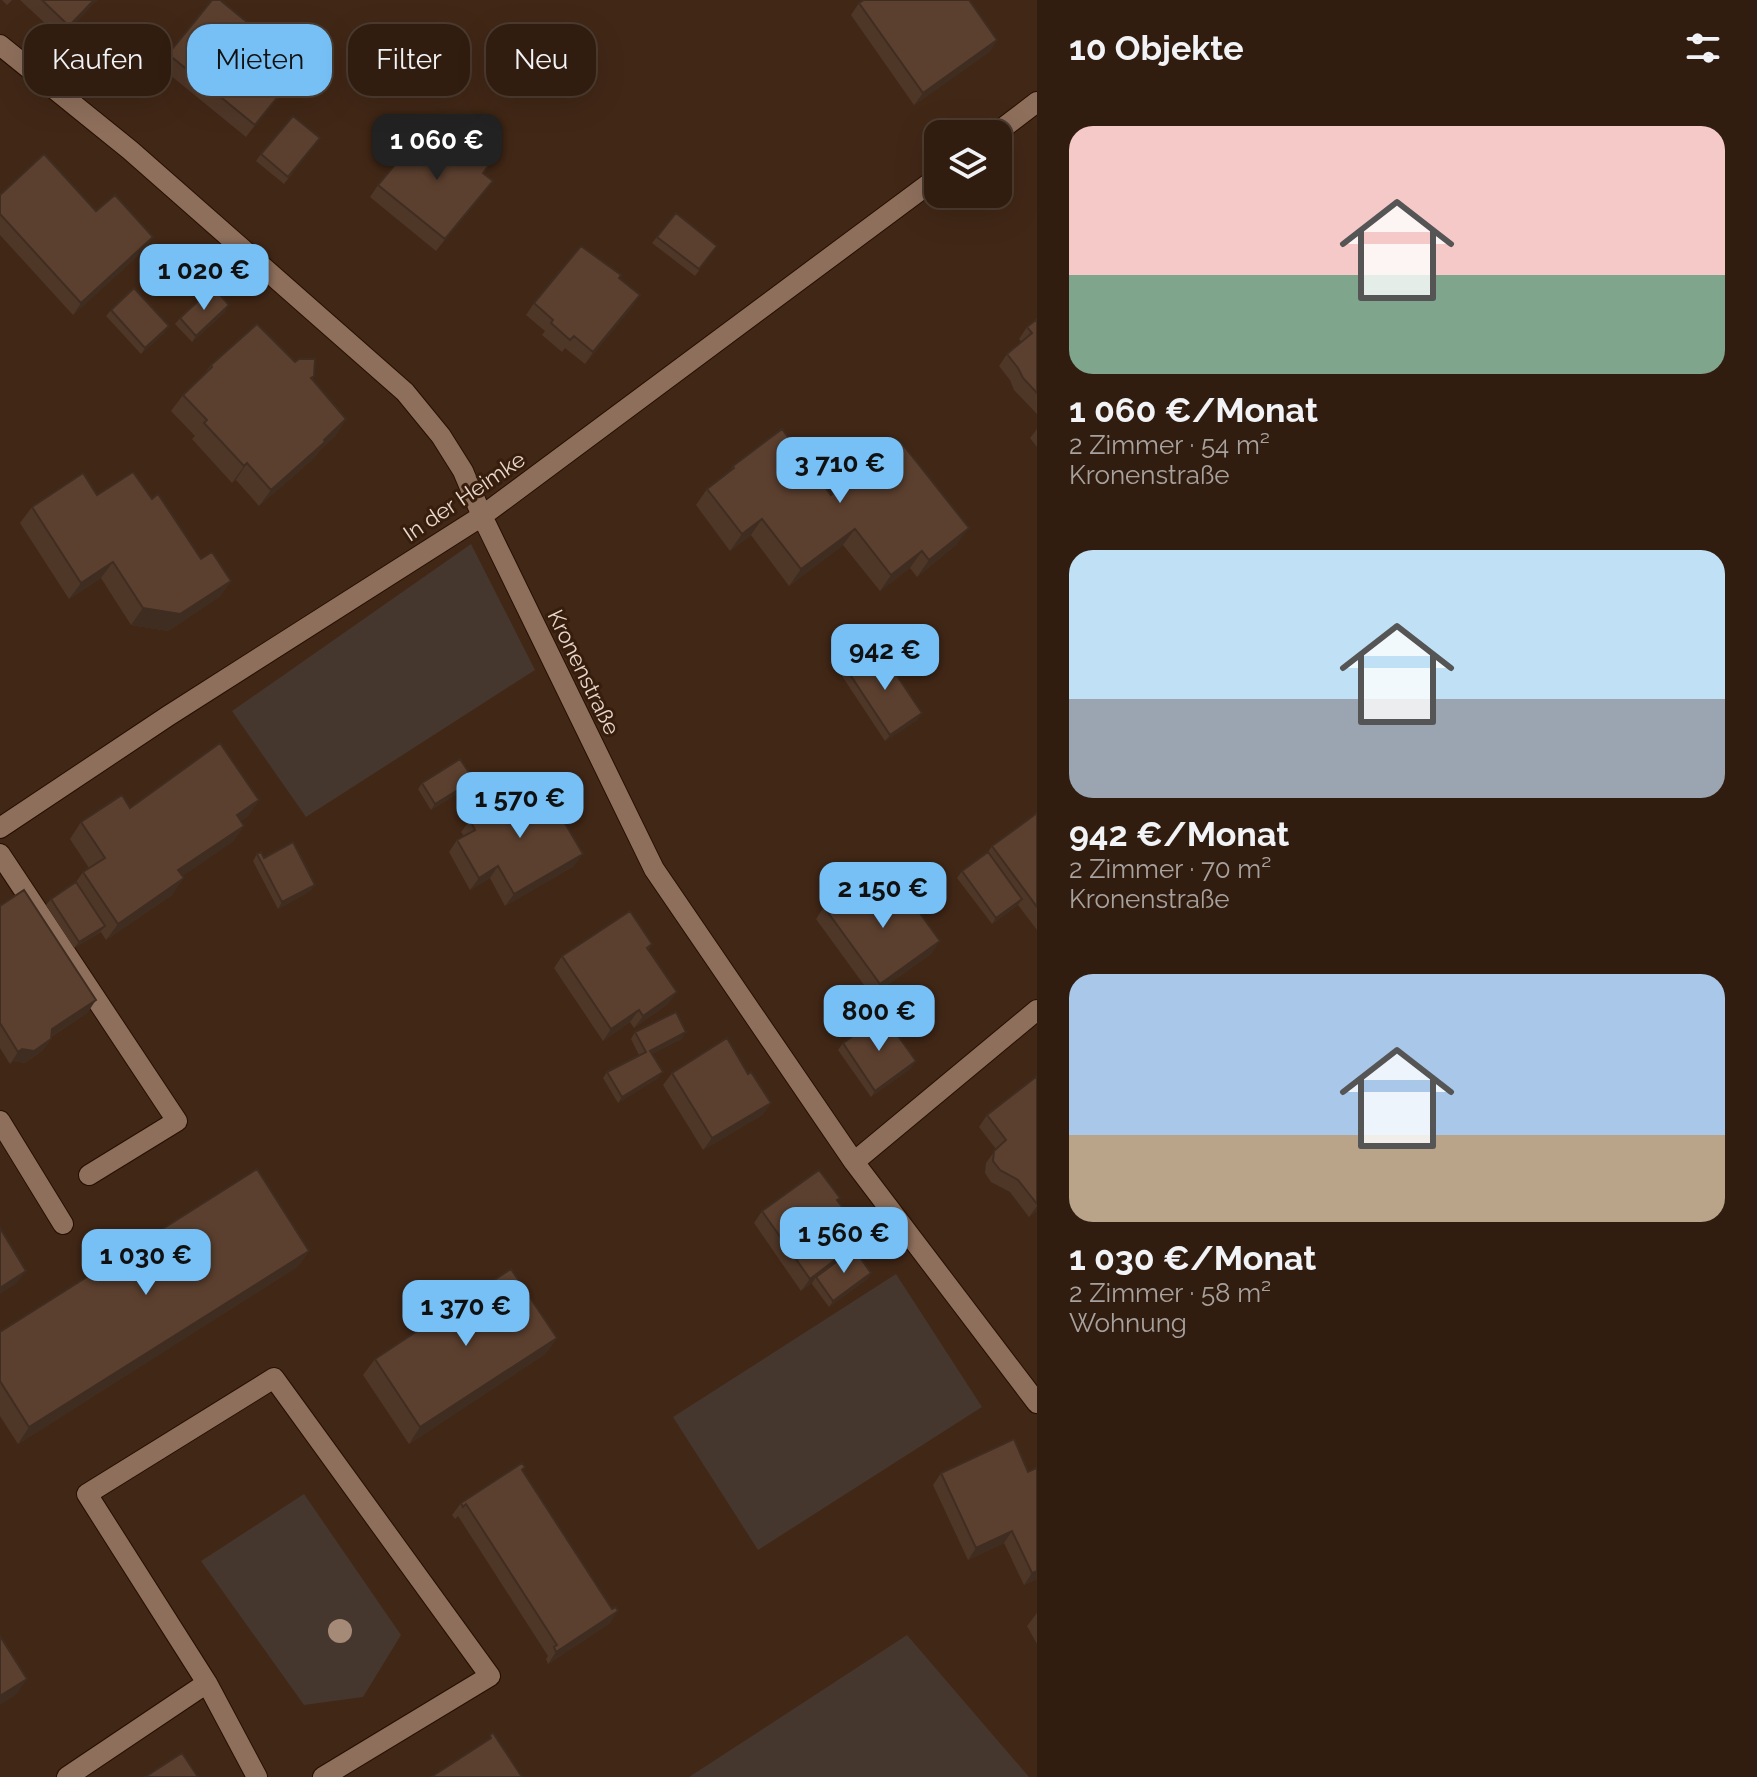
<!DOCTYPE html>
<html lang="de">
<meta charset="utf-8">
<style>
:root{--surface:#311d10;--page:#392619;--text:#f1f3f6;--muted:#a8a29f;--line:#4c3b30;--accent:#76c0f6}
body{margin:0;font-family:Raleway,sans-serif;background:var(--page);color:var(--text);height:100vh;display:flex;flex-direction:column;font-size:30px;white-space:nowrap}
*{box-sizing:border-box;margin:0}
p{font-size:26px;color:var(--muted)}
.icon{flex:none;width:44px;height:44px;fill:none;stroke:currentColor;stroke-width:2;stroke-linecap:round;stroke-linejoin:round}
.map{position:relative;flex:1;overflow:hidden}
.panel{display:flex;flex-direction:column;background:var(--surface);width:720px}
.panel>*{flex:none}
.hud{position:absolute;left:24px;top:24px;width:760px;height:72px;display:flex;gap:16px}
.fabs{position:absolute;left:924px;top:120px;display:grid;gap:16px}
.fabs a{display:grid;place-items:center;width:88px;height:88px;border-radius:16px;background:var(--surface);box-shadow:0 8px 32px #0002,0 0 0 2px var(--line);font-size:40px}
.price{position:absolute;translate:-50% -68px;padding:0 18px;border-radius:16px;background:var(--accent);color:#111;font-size:26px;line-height:52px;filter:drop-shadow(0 2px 4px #0008)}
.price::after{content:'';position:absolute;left:50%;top:48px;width:24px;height:18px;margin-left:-12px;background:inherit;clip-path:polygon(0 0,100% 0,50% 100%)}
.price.active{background:#222;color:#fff}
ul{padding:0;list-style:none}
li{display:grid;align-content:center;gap:16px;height:424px;padding:0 32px}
li span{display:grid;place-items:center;height:248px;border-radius:24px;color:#555}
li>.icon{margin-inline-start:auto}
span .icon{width:144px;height:144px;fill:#fffc;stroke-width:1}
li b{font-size:34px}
h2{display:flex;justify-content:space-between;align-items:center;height:96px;padding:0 32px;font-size:34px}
.tag{padding:0 28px;border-radius:24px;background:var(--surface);box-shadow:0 8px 32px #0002,0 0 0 2px var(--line);font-size:28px;line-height:72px}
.tag.active{background:var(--accent);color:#111}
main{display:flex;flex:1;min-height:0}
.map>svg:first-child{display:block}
.green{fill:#46372e}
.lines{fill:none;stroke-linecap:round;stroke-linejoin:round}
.service-casing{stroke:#260f01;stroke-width:22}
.minor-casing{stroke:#260f01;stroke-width:22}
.service{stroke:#8e6f5c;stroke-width:20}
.minor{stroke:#8e6f5c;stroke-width:20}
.tree{fill:#a68a78}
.wall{fill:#4f3728}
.shaded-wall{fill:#402d21}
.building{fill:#5c402f;stroke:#402d21;stroke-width:2}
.labels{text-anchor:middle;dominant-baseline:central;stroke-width:6;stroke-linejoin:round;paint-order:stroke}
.street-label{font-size:22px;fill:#e9d7cd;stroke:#361d0c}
</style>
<main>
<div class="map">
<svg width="1037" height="1777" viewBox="0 0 1037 1777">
<rect width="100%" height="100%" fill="#412716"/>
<path class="green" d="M 471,544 L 535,670 L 306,817 L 232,711 Z
M 896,1274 L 982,1407 L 758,1550 L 673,1417 Z
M 304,1494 L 401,1635 L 363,1697 L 304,1705 L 201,1561 Z
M 907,1635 L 1029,1777 L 689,1777 Z"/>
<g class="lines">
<defs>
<path id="service" d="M 0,854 L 177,1121 L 89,1175
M 0,1121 L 63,1224
M 67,1777 L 207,1683
M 257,1777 L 207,1683 L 87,1494 L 274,1378 L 490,1676 L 323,1777"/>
<path id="minor" d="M 0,45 L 130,150 L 405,392 L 441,436 L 463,471 L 482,516 L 654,869 L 854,1162 L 1037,1403
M 995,134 L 1037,102
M 0,828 L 168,716 L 482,516 L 938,177
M 854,1162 L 1037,1010"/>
</defs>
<use href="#service" class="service-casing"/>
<use href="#minor" class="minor-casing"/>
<use href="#service" class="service"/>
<use href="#minor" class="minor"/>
</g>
<circle class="tree" cx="340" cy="1631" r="12"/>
<path class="wall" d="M 2,0 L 12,0 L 7,5 Z
M 20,0 L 97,0 L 61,38 Z
M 859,3 L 997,40 L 989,52 L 914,105 L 851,15 Z
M 168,54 L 302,67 L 246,137 L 159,66 Z
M 320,138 L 284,184 L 256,161 L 261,154 Z
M 483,173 L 493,181 L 484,193 L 436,251 L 370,197 L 378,185 Z
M 0,195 L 96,211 L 145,249 L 73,315 L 0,235 Z
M 676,213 L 717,246 L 695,276 L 652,243 Z
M 619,278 L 632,307 L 585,364 L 565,348 L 562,352 L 542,335 L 545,331 L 526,315 L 534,303 Z
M 111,310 L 164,333 L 141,354 L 106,316 Z
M 225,312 L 192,342 L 175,324 L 180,318 Z
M 1037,319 L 1037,414 L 1014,390 L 1010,380 L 999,366 L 1007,354 L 1022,342 L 1019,339 L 1027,327 Z
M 295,362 L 314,376 L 312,379 L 346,419 L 335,436 L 320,450 L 314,458 L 259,506 L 236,480 L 232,483 L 192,439 L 195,436 L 171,411 L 183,395 L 205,373 L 211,365 Z
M 1037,429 L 1037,447 L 1030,438 Z
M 733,466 L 831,495 L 957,544 L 917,577 L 910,568 L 880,591 L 843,545 L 789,586 L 751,535 L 730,551 L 696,505 L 707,489 L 729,472 Z
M 97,495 L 152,499 L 201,559 L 231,581 L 219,597 L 168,631 L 131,625 L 101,578 L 69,599 L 20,523 L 32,507 Z
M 847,670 L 922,713 L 917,720 L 885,741 L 842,676 Z
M 422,783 L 469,786 L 431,810 L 418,789 Z
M 259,800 L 248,816 L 241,821 L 244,826 L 232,842 L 182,876 L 172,895 L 106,940 L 101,932 L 74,948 L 46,905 L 51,899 L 76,882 L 83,872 L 89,868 L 70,839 L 81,822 L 130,808 Z
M 491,802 L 517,805 L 574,866 L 505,906 L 490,878 L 470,890 L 449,852 L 457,840 L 464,836 L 461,832 L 470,820 L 485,811 Z
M 1037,813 L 1037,930 L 1018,905 L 992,924 L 957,878 L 962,871 L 988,852 L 992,846 Z
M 257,854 L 264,858 L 315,885 L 310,891 L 278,909 L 253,861 Z
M 0,906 L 88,1012 L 51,1037 L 51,1039 L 42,1051 L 25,1063 L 13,1061 L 10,1064 L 0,1048 Z
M 824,907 L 863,907 L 932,953 L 872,996 L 816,919 Z
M 652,944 L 648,950 L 668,1004 L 634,1028 L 630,1022 L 603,1041 L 554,968 L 562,956 Z
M 635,1032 L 682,1039 L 651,1054 L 658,1078 L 618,1103 L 603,1078 L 607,1072 L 639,1055 L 631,1039 Z
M 843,1043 L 911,1068 L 871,1097 L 838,1050 Z
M 672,1073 L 748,1074 L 771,1103 L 762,1115 L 703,1150 L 663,1085 Z
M 1037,1076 L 1037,1211 L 1029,1217 L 1010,1192 L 991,1182 L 985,1173 L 986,1163 L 996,1149 L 979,1127 L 987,1115 Z
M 838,1202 L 855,1251 L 871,1273 L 867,1279 L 829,1307 L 812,1284 L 813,1282 L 801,1291 L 754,1223 L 762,1211 Z
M 309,1251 L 297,1267 L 18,1444 L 0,1416 L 0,1332 Z
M 557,1338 L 545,1354 L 409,1444 L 363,1375 L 375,1359 Z
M 1014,1439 L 1037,1579 L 1024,1585 L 1004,1543 L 968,1560 L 933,1485 L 941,1473 Z
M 525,1467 L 523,1470 L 610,1623 L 548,1664 L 546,1659 L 548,1656 L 458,1516 L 455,1519 L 452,1515 L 461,1503 Z
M 1037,1613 L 1037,1644 L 1027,1626 Z"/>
<path class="shaded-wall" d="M 94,0 L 97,0 L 61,38 L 69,26 Z
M 997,40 L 989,52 L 914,105 L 923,93 Z
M 302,67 L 293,79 L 246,137 L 255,125 Z
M 493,181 L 484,193 L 436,251 L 445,239 Z
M 153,237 L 145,249 L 73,315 L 81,303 Z
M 640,295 L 632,307 L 585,364 L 593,352 Z
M 229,305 L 225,312 L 192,342 L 196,336 Z
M 169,326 L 164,333 L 141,354 L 145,348 Z
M 346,419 L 335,436 L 320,450 L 314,458 L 259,506 L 271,490 Z
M 247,463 L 236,480 L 232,483 L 244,466 Z
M 762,519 L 751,535 L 730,551 L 742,534 Z
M 969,528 L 957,544 L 917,577 L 929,560 Z
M 855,529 L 843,545 L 789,586 L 801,569 Z
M 922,551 L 910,568 L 880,591 L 891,575 Z
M 113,562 L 101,578 L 69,599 L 81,583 Z
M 231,581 L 219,597 L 168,631 L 131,625 L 143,608 Z
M 922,713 L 917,720 L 885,741 L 890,735 Z
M 474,780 L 469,786 L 431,810 L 435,804 Z
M 259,800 L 248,816 L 225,832 L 237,815 Z
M 244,826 L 232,842 L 167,887 L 178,870 Z
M 583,854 L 574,866 L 505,906 L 514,894 Z
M 498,866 L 490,878 L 470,890 L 479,878 Z
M 184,878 L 172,895 L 106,940 L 118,924 Z
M 315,885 L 310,891 L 278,909 L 282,902 Z
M 1022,899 L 1018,905 L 992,924 L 996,918 Z
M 105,926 L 100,932 L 74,948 L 79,942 Z
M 940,941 L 932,953 L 872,996 L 880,984 Z
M 677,992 L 668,1004 L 634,1028 L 643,1016 Z
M 96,1000 L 88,1012 L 44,1041 L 52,1029 Z
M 639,1010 L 630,1022 L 603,1041 L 611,1029 Z
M 686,1032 L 682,1039 L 645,1058 L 650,1051 Z
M 51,1039 L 42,1051 L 25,1063 L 13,1061 L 10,1064 L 18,1052 L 22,1049 Z
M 916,1061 L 911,1068 L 871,1097 L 875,1091 Z
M 663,1072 L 658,1078 L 618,1103 L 622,1097 Z
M 771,1103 L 762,1115 L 703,1150 L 712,1138 Z
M 1037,1206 L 1037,1211 L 1029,1217 Z
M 864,1238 L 856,1250 L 817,1279 L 816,1277 L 813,1282 L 801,1291 L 810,1279 Z
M 309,1251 L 297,1267 L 18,1444 L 29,1427 Z
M 26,1271 L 17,1283 L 0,1294 L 0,1288 Z
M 871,1273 L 867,1279 L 829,1307 L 833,1301 Z
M 557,1338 L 545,1354 L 409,1444 L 420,1427 Z
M 1012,1531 L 1004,1543 L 968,1560 L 976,1548 Z
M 1037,1571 L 1037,1579 L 1024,1585 L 1032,1573 Z
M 618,1611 L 610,1623 L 548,1664 L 556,1652 Z
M 27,1679 L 16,1695 L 0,1705 L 0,1696 Z"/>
<path class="building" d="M 42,0 L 94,0 L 69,26 Z
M 212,0 L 220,0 L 302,67 L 255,125 L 168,54 Z
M 864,0 L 969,0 L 997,40 L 923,93 L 859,3 Z
M 293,116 L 320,138 L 288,177 L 261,154 Z
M 426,127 L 460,155 L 467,147 L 489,165 L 483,173 L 493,181 L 445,239 L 378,185 Z
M 44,154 L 96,211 L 115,195 L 153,237 L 81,303 L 0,214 L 0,195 Z
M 676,213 L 717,246 L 699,269 L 657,237 Z
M 581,246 L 621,275 L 619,278 L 640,295 L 593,352 L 574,336 L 570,340 L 551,323 L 553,320 L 534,303 Z
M 213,287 L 229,305 L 196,336 L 180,318 Z
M 134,288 L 169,326 L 145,348 L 111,310 Z
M 1037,319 L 1037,393 L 1023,378 L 1018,368 L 1007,354 L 1032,333 L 1027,327 Z
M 257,324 L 295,362 L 299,359 L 315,359 L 314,376 L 311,378 L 346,419 L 324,440 L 325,442 L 271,490 L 247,463 L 244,466 L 204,423 L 207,420 L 183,395 L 212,367 L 211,365 Z
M 782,429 L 831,495 L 900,441 L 969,528 L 929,560 L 922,551 L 891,575 L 855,529 L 801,569 L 762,519 L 742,534 L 707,489 L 734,468 L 733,466 Z
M 133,472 L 152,499 L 158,494 L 201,559 L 212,552 L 231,581 L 180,614 L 143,608 L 113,562 L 81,583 L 32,507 L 83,473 L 97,495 Z
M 879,649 L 922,713 L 890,735 L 847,670 Z
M 220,743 L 259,800 L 237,815 L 244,826 L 178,870 L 184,878 L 118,924 L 83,872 L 105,858 L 81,822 L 122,795 L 130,808 Z
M 460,759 L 474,780 L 435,804 L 422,783 Z
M 545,789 L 583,854 L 514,894 L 498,866 L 479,878 L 457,840 L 475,830 L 470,820 L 493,806 L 491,802 L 509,793 L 517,805 Z
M 1037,813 L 1037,907 L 992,846 Z
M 293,842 L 315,885 L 282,902 L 257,854 L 261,852 L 264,858 Z
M 988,852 L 1022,899 L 996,918 L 962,871 Z
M 76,882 L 105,926 L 79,942 L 51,899 Z
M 898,883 L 940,941 L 880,984 L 824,907 L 849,889 L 863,907 Z
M 24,890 L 96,1000 L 52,1029 L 51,1039 L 34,1051 L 22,1049 L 18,1052 L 0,1023 L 0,906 Z
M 630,911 L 652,944 L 647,948 L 677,992 L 643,1016 L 639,1010 L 611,1029 L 562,956 Z
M 676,1012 L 686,1032 L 650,1051 L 663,1072 L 622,1097 L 607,1072 L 646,1052 L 635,1032 Z
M 883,1015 L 916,1061 L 875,1091 L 843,1043 Z
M 727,1038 L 748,1074 L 751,1072 L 771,1103 L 712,1138 L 672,1073 Z
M 1037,1076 L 1037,1204 L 1018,1180 L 1000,1170 L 993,1161 L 994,1151 L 1006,1140 L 987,1115 Z
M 257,1169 L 309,1251 L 29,1427 L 0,1381 L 0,1332 Z
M 819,1170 L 840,1198 L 837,1200 L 864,1238 L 810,1279 L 762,1211 Z
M 0,1228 L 26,1271 L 0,1288 Z
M 854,1249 L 871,1273 L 833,1301 L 816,1277 Z
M 511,1269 L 557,1338 L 420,1427 L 375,1359 Z
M 1014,1439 L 1028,1472 L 1036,1468 L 1037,1469 L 1037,1571 L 1032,1573 L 1012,1531 L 976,1548 L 941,1473 Z
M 522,1463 L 525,1467 L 522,1470 L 612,1609 L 616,1607 L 618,1611 L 556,1652 L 554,1647 L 557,1645 L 466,1504 L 463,1507 L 461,1503 Z
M 0,1636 L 27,1679 L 0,1696 Z
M 493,1733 L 522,1777 L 431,1777 L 491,1738 L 490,1735 Z
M 182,1753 L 198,1777 L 145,1777 Z"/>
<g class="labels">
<g class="street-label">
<text transform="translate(464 496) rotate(-34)">In der Heimke</text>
<text transform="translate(584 672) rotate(64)">Kronenstraße</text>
</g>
</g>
</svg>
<div class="fabs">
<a><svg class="icon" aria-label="layers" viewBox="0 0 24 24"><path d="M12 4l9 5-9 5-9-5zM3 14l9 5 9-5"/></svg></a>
</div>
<b class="price active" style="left:437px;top:182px">1 060 €</b>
<b class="price" style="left:204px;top:312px">1 020 €</b>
<b class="price" style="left:840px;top:505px">3 710 €</b>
<b class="price" style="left:885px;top:692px">942 €</b>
<b class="price" style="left:520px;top:840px">1 570 €</b>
<b class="price" style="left:883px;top:930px">2 150 €</b>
<b class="price" style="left:879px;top:1053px">800 €</b>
<b class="price" style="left:844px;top:1275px">1 560 €</b>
<b class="price" style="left:146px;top:1297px">1 030 €</b>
<b class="price" style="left:466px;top:1348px">1 370 €</b>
<div class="hud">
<a class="tag">Kaufen</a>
<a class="tag active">Mieten</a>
<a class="tag">Filter</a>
<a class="tag">Neu</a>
</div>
</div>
<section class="panel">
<h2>10 Objekte<svg class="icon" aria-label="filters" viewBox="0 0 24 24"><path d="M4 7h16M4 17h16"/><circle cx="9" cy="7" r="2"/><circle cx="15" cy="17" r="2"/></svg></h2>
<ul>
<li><span style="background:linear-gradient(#f6c9c9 60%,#7fa58c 0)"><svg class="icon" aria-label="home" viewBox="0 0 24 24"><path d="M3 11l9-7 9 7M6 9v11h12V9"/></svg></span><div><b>1 060 €/Monat</b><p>2 Zimmer · 54 m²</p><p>Kronenstraße</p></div></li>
<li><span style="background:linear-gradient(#bfe0f5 60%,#9aa5b1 0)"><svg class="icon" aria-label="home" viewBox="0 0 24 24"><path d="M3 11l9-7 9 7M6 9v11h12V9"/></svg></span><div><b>942 €/Monat</b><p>2 Zimmer · 70 m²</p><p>Kronenstraße</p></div></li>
<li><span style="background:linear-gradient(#a9c7e8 65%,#b9a48a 0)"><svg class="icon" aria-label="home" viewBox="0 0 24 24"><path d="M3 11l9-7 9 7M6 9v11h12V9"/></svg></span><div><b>1 030 €/Monat</b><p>2 Zimmer · 58 m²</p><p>Wohnung</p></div></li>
</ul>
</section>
</main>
